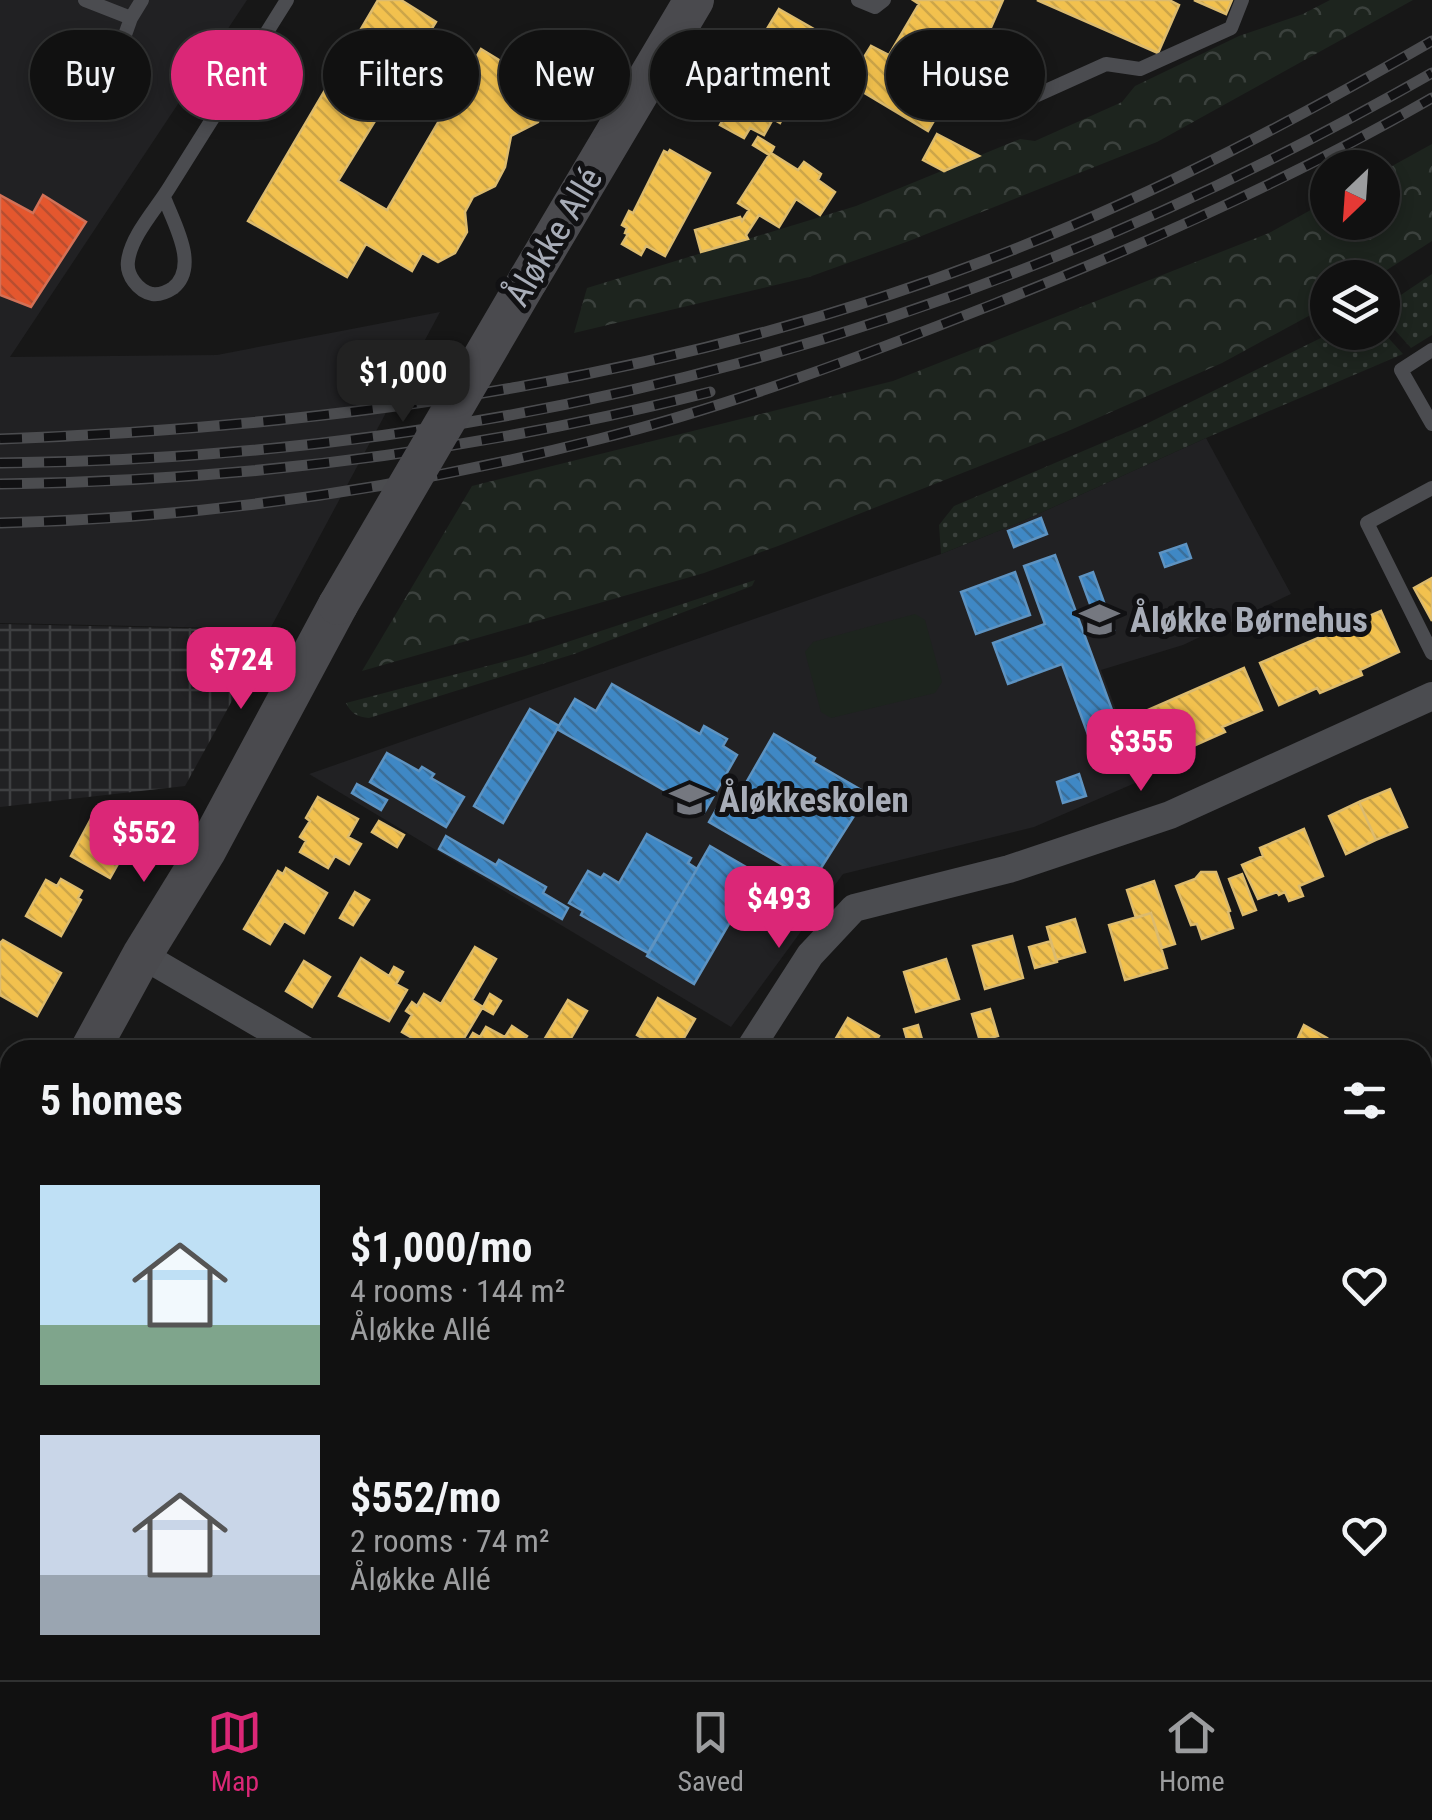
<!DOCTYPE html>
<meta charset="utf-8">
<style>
:root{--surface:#111;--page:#1e1f1f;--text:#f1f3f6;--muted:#9c9d9f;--line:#303131;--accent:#db2777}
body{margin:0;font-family:"Roboto Condensed",sans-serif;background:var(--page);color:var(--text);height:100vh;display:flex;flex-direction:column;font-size:38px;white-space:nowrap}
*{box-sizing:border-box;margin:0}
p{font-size:32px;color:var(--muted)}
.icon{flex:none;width:55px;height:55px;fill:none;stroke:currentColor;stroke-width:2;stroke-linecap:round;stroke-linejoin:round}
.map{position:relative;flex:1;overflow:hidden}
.panel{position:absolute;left:0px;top:1040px;width:1432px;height:640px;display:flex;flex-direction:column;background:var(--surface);border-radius:30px 30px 0 0;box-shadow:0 5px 15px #0003,0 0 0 2px var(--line)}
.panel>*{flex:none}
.top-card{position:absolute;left:30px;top:30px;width:1372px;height:90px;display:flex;gap:20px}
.needle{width:65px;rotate:205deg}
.tools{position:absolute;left:1310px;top:150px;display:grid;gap:20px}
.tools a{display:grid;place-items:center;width:90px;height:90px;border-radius:50%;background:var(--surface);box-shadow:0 5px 15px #0003,0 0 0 2px var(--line);font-size:50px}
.price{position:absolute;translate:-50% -85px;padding:0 22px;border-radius:20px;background:var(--accent);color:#fff;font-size:32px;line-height:65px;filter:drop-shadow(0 2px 5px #0008)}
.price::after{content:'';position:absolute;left:50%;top:60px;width:30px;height:22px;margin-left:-15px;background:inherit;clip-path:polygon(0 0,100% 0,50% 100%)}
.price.active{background:#222;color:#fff}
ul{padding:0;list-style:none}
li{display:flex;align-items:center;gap:30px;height:250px;padding:0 40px}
li span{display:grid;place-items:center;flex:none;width:280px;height:200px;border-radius:0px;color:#555}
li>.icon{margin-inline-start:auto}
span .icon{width:120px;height:120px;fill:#fffc;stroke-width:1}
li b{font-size:42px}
h2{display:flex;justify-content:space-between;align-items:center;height:120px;padding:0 40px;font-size:42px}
.pill{padding:0 35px;border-radius:45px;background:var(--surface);box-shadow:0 5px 15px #0003,0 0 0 2px var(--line);font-size:35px;line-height:90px}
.pill.active{background:var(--accent);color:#fff}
.dock{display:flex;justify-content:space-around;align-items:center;height:140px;border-top:2px solid var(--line);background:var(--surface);font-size:28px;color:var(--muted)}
.dock a{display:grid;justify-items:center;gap:5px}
.dock .active{color:var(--accent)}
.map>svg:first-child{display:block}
.built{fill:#212123}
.industrial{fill:url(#industrial-grid)}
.grass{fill:url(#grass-dots)}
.forest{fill:url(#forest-crowns)}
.garden{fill:#1d241e}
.homes{fill:url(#homes-back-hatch);stroke:#dcbb6e;stroke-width:2.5}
.shops{fill:url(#shops-back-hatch);stroke:#d27157;stroke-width:2.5}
.schools{fill:url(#schools-back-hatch);stroke:#5e93c1;stroke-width:2.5}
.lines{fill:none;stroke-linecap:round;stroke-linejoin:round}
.service{stroke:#4b4c50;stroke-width:14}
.minor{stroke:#4b4c50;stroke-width:28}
.secondary{stroke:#4a4a4e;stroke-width:40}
.rail-casing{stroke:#4b4c4f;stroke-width:11}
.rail{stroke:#111113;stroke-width:8;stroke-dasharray:22;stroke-linecap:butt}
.secondary-bridge{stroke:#4a4a4e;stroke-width:40}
.labels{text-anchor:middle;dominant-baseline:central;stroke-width:10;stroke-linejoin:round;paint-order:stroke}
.street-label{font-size:35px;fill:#a8adb8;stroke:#111113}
.poi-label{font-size:35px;font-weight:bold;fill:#a8adb8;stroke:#111113;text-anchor:start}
</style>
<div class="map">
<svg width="1432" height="1680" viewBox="0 0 1432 1680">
<defs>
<pattern id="industrial-grid" width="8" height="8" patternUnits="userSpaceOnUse" patternTransform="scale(2.5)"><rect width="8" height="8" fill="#212123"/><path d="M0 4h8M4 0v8" fill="none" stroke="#3e3f41"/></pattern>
<pattern id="grass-dots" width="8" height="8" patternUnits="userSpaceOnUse" patternTransform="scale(2.5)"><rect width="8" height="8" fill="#1d241e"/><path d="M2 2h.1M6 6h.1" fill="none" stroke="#3b413d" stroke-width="1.8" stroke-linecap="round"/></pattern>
<pattern id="forest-crowns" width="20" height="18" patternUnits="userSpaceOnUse" patternTransform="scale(2.5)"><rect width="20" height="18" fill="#1d241e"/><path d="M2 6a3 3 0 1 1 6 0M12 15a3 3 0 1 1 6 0" fill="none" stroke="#3b413d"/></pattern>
<pattern id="homes-back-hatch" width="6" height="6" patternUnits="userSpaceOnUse" patternTransform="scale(2.5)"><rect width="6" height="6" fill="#f2c14e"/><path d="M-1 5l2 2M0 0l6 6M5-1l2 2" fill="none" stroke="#cca549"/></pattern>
<pattern id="shops-back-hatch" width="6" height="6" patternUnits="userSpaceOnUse" patternTransform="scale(2.5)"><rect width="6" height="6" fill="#e4572e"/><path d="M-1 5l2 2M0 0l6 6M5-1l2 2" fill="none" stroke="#b84e30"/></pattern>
<pattern id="schools-back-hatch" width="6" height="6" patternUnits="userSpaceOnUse" patternTransform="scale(2.5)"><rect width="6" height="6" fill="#3f88c5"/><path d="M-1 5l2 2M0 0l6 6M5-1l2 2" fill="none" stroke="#3b6f9a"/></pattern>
</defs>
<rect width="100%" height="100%" fill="#171717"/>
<path class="built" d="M 0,0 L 247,0 L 10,357 L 217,355 L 440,312 L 270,629 L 0,623 Z
M 1206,438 L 1291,594 L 1183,645 L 1101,670 L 1142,780 L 1034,827 L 843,874 L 731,1027 L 309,774 L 941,554 L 1016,524 Z"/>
<path class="industrial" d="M 0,624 L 271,630 L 185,786 L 0,807 Z"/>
<path class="grass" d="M 1432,274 L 1432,335 L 1411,348 L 1383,317 L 1383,307 Z
M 1383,332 L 1403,354 L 1206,438 L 1016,524 L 941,554 L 939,525 L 954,506 L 1142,426 L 1331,333 Z
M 755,580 L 752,586 L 574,654 L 369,718 C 358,717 351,714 346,703 L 525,656 Z"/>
<path class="forest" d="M 1330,0 L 1413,0 L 1157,142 L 909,241 L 809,277 L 574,333 L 587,288 L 856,206 L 1020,139 L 1035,141 L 1122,102 L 1135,86 L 1239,36 L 1303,14 Z
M 1432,144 L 1432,241 L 1376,277 L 1328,278 L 1327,306 L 1222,363 L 1066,432 L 778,546 L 704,573 L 362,671 L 472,486 L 893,381 L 1269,233 L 1327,201 L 1328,222 L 1382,222 L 1383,171 Z"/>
<path class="garden" d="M 915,614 L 925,620 L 942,682 L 935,693 L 831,718 L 821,712 L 805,652 L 813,642 Z"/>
<path class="homes" d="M 378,0 L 401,0 L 436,22 L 338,181 L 387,210 L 481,49 L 545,88 L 546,105 L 538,122 L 511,136 L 505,167 L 495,186 L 473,197 L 465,212 L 467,232 L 455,253 L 438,262 L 422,253 L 412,271 L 366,244 L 347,277 L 248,221 Z
M 913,0 L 1003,0 L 978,57 L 994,99 L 984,103 L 959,93 L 956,95 L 950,93 L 928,131 L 848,83 L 871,46 L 889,55 L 919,4 Z
M 1037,0 L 1169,0 L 1179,5 L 1158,53 Z
M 1194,0 L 1232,0 L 1226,14 Z
M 779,9 L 819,32 L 807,52 L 817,57 L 807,75 L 756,49 L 761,32 L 764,34 Z
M 744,70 L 781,90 L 784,86 L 794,91 L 792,101 L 803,107 L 797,119 L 785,113 L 780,123 L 773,119 L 764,135 L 750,128 L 744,138 L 720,125 L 726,114 L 722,111 Z
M 937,134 L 979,156 L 944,171 L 923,160 Z
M 758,137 L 774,147 L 771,153 L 798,170 L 804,162 L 821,174 L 818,180 L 835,192 L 820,215 L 796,199 L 779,227 L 759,215 L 746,235 L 748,239 L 701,252 L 695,230 L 740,217 L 742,221 L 749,210 L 738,203 L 769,155 L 753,145 Z
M 670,150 L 710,173 L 665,256 L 646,246 L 641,255 L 622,244 L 628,234 L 625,233 L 627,228 L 622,225 L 629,211 L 633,213 L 664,151 L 668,153 Z
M 1432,578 L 1432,621 L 1414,588 Z
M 1381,611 L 1399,652 L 1360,670 L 1362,675 L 1320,693 L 1317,688 L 1279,705 L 1260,663 Z
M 1244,668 L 1262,710 L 1222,727 L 1225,732 L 1182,751 L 1180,745 L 1142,762 L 1123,721 Z
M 1390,789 L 1407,827 L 1376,840 L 1359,802 Z
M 318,797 L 358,819 L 348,837 L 361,844 L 349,864 L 335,856 L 328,868 L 300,852 L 306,841 L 300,837 L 310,821 L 306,818 Z
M 1359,802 L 1376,840 L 1346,854 L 1329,816 Z
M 92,817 L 132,839 L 110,878 L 71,856 Z
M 379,821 L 404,835 L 397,847 L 372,832 Z
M 1304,829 L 1323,876 L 1299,886 L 1303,896 L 1289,901 L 1285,892 L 1279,895 L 1277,892 L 1258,899 L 1242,865 L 1263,856 L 1260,848 Z
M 286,868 L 327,893 L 304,933 L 284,921 L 270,944 L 244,929 L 278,871 L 283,874 Z
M 1201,872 L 1216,872 L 1230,911 L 1228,912 L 1233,928 L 1202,939 L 1197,924 L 1191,925 L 1176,886 L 1195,879 Z
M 1242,874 L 1256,910 L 1243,915 L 1229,879 Z
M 61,879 L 82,891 L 78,898 L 81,900 L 61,936 L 26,916 L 46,880 L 57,886 Z
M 1154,881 L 1175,944 L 1162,948 L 1151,913 L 1136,918 L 1127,890 Z
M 355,892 L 369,900 L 353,925 L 340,918 Z
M 1151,913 L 1167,968 L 1125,980 L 1109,925 Z
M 1075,919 L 1085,952 L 1056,960 L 1047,927 Z
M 1012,936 L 1023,978 L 985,989 L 973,946 Z
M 3,940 L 61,973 L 37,1016 L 0,995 L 0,943 Z
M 1051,941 L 1057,962 L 1035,968 L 1029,947 Z
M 475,947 L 496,959 L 472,1000 L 483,1007 L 490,994 L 501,1001 L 493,1014 L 482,1008 L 457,1050 L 433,1050 L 402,1032 L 412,1015 L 406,1011 L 412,1002 L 417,1006 L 424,994 L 441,1004 Z
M 361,958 L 389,976 L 394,967 L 403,972 L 396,984 L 407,990 L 389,1021 L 339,996 Z
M 946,959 L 959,999 L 916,1012 L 904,972 Z
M 304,961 L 330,977 L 312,1007 L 286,991 Z
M 658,998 L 695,1019 L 677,1050 L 663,1050 L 637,1035 Z
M 568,1000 L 587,1011 L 564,1050 L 560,1050 L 544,1040 Z
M 990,1009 L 998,1036 L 980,1041 L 972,1014 Z
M 848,1018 L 879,1036 L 871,1050 L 829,1050 Z
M 918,1025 L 925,1050 L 910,1050 L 904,1029 Z
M 1304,1025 L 1327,1038 L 1320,1050 L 1298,1038 Z
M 512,1026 L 527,1036 L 520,1046 L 524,1050 L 472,1050 L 466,1045 L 473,1033 L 480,1037 L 486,1027 L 505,1037 Z
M 1425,1152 L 1432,1157 L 1432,1198 L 1422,1215 Z
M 0,1372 L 10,1378 L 10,1461 L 0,1457 Z
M 1431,1586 L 1432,1628 L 1427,1626 L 1424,1631 L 1422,1600 Z
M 482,1670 L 545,1670 L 539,1680 L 493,1680 L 481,1672 Z
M 1159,1670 L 1188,1670 L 1204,1679 L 1153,1680 Z
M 1234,1670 L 1258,1670 L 1285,1680 L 1228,1680 Z"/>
<path class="shops" d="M 0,195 L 33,213 L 43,195 L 86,222 L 31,307 L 0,295 Z"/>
<path class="schools" d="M 1041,518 L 1047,534 L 1014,547 L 1008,531 Z
M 1186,544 L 1191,558 L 1165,567 L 1160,553 Z
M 1055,555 L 1129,756 L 1100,767 L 1062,664 L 1008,684 L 993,643 L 1045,624 L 1024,566 Z
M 1015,572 L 1030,615 L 976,634 L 961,592 Z
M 1093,572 L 1114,630 L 1101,634 L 1080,577 Z
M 612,684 L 700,734 L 704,726 L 727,739 L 723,746 L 737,755 L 704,813 L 557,729 L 575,699 L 596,711 Z
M 530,709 L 559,726 L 503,823 L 474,806 Z
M 774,734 L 815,758 L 813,762 L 868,794 L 812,882 L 709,822 L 732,782 L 743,788 Z
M 387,753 L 419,771 L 422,767 L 434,774 L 431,778 L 464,797 L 446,827 L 370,782 Z
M 1079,774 L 1086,796 L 1063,803 L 1057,782 Z
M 357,784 L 387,800 L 381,810 L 352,793 Z
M 647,834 L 691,858 L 688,863 L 697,869 L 648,953 L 581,915 L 583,911 L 569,903 L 588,871 L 601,878 L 604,874 L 619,883 Z
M 446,836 L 496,865 L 499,860 L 546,887 L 543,893 L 568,908 L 562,919 L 439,849 Z
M 710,846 L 758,874 L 694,984 L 647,956 Z"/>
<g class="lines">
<path class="service" d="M 85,0 L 131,18 L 142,0
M 858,0 L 875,7 L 884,0
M 104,94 L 131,18
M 1026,100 L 1106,64 L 1140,69 L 1231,28 L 1242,0
M 164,197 C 173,222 200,266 173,288 C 167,292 160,295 152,294 C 138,291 126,275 128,261 C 131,236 156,209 169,188 C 208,125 248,63 287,0
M 1432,350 L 1401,370 L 1432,424
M 1432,488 L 1367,523 L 1432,653"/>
<path class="minor" d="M 142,955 L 305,1050
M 749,1050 L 810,955 L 854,908 L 1009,869 L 1170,815 L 1432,696
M 0,1233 L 10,1245
M 1422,1339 L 1432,1322
M 361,1670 L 373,1680
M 1377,1670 L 1394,1680"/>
<path class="secondary" d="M 528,280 L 694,0
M 90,1050 L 142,955 L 206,851 L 338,605
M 0,1202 L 10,1185"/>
<defs>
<path id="rail" d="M 0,439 C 348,426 695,377 1020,247 C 1164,190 1298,118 1432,41
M 0,463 C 516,458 984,330 1432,73
M 0,484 C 240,481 478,451 710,392
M 0,523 C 203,518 402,489 599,439 C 734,405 865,355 994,304 C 1144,245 1292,179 1432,98"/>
</defs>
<use href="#rail" class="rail-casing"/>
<use href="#rail" class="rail"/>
<path class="secondary-bridge" d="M 338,605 L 528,280"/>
</g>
<defs>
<symbol id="school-bare" viewBox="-9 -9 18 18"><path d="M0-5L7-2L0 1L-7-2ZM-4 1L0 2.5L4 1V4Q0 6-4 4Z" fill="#757880" stroke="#111113" stroke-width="2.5" paint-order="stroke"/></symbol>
</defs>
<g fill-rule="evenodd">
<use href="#school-bare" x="1072" y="592" width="55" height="55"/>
<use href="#school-bare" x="662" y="772" width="55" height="55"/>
</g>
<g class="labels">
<g class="street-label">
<text transform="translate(554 237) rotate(-59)">Åløkke Allé</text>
</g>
<g class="poi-label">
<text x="1130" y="620">Åløkke Børnehus</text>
<text x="719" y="800">Åløkkeskolen</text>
</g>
</g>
</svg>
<div class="tools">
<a><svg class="needle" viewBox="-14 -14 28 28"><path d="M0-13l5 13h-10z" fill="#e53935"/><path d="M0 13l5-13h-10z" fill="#9c9d9f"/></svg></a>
<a><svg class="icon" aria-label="layers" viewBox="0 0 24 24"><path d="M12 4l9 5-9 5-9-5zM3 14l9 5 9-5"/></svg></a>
</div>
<b class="price active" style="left:403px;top:425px">$1,000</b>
<b class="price" style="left:241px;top:712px">$724</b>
<b class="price" style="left:1141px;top:794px">$355</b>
<b class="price" style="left:144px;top:885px">$552</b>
<b class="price" style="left:779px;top:951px">$493</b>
<div class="top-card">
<a class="pill">Buy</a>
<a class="pill active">Rent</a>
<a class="pill">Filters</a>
<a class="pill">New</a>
<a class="pill">Apartment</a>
<a class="pill">House</a>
</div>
<section class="panel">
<h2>5 homes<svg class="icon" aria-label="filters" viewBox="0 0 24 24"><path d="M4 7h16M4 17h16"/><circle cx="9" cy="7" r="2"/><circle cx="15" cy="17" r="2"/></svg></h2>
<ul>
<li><span style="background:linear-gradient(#bfe0f5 70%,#7fa58c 0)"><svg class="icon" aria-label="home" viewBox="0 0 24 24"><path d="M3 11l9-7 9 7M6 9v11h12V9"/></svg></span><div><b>$1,000/mo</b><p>4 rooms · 144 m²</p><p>Åløkke Allé</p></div><svg class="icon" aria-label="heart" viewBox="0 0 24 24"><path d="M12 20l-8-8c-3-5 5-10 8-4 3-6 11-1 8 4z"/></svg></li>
<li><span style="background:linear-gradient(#c9d6e8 70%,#9aa5b1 0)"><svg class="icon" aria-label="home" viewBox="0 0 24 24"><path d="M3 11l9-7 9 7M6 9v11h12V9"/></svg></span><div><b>$552/mo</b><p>2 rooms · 74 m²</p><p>Åløkke Allé</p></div><svg class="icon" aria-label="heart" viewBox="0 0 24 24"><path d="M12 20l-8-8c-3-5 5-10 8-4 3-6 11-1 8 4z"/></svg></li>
</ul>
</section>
</div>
<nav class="dock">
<a class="active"><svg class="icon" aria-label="map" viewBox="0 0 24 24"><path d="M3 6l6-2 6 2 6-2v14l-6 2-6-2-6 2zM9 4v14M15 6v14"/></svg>Map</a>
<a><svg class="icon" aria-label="saved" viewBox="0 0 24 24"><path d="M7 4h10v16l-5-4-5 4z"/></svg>Saved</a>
<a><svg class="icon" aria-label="home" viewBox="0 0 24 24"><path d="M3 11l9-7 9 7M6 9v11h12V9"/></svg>Home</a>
</nav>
